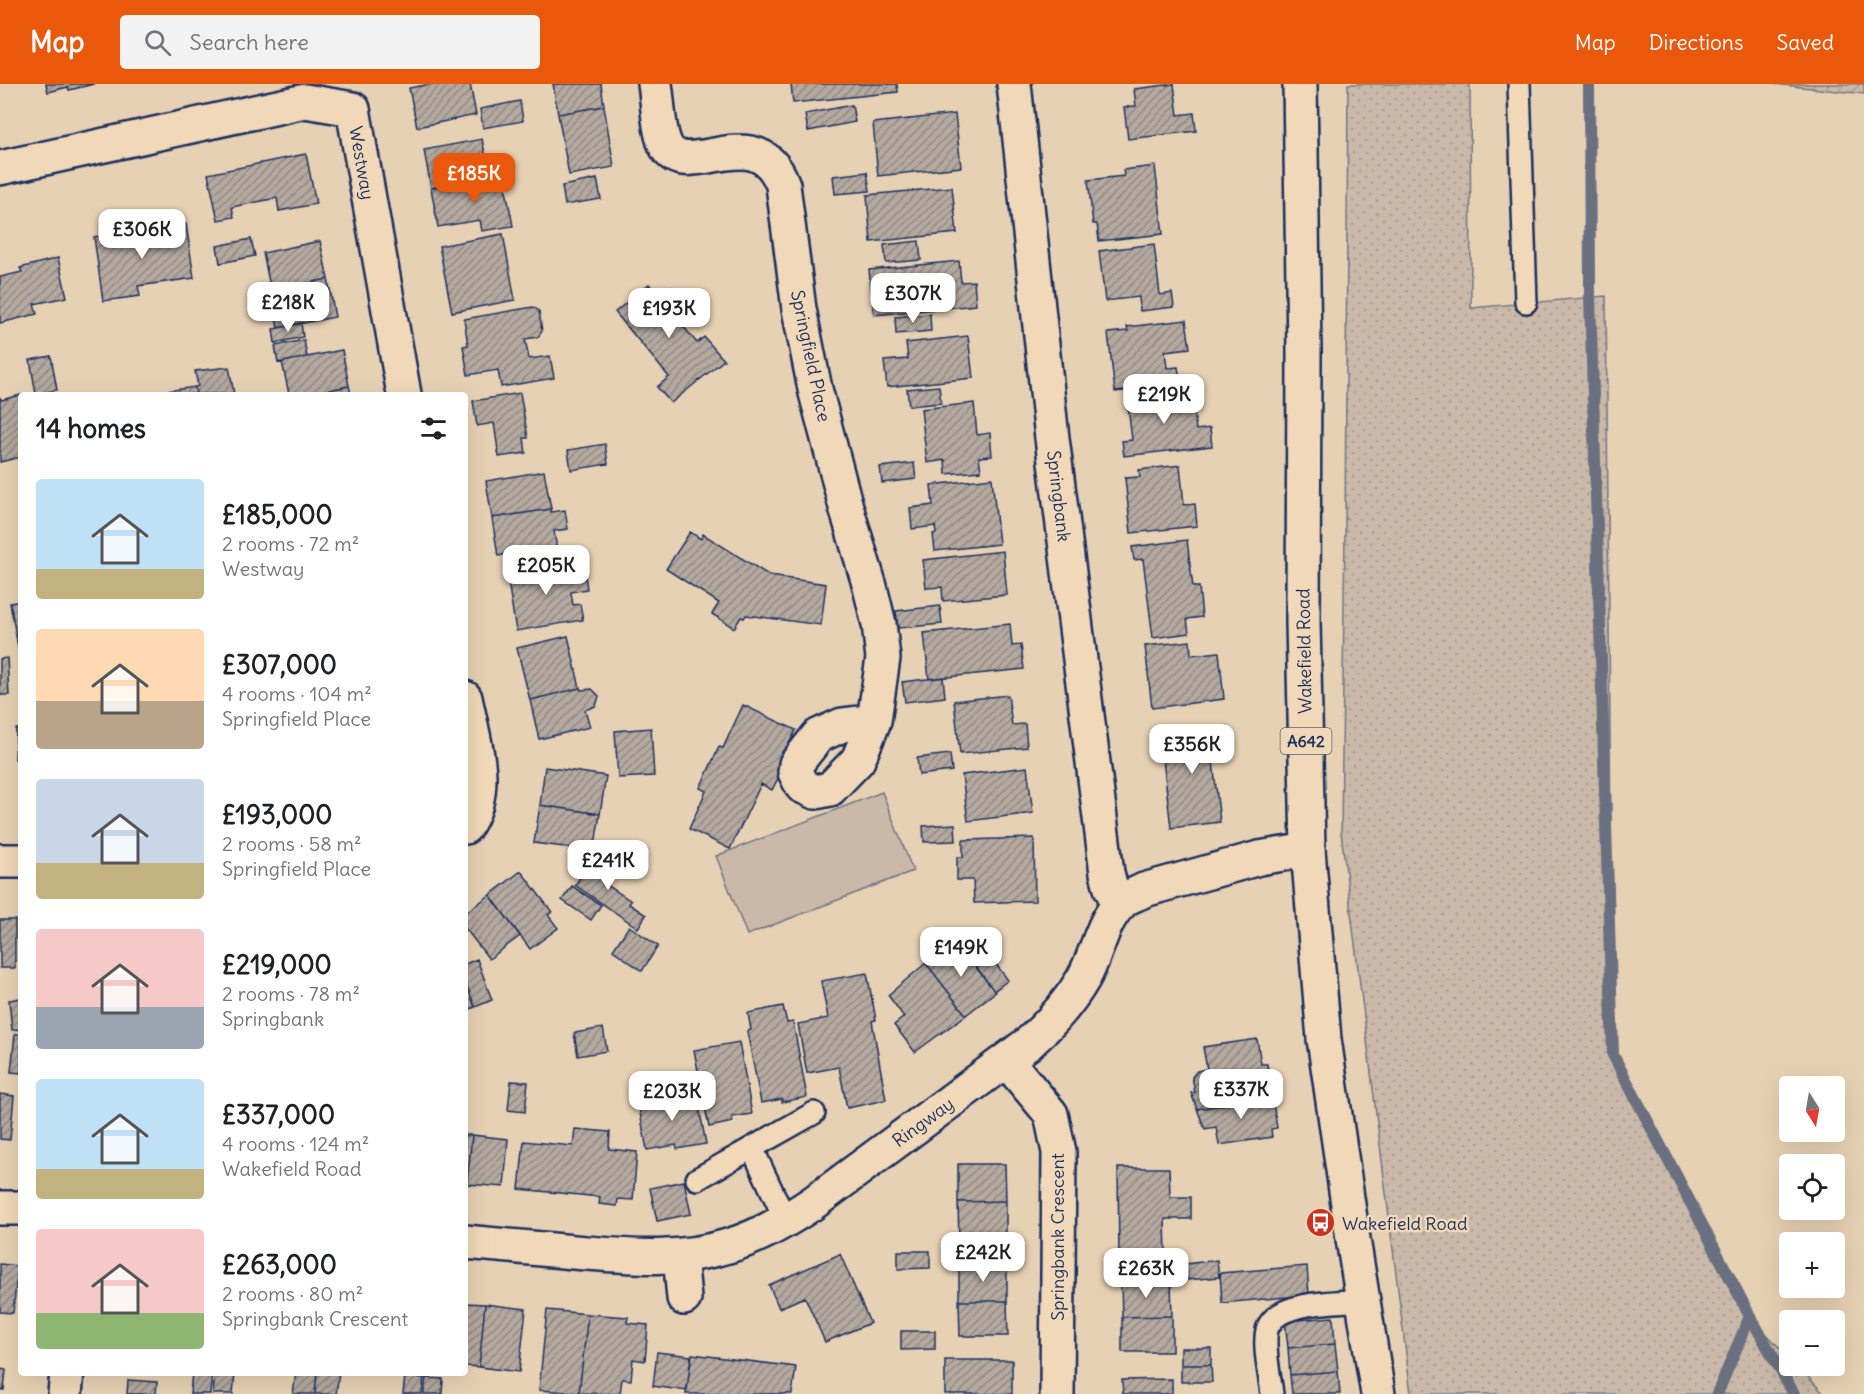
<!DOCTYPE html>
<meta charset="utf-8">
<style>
:root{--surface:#fff;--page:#f2f2f2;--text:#202124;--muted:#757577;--accent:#ea580c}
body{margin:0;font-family:Delius,sans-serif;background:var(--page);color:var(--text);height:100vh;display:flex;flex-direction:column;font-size:22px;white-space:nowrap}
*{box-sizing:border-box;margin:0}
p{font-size:20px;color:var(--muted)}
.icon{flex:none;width:33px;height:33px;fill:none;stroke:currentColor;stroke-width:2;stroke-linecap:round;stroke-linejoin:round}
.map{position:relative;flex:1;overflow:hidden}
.panel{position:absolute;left:18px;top:308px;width:450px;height:984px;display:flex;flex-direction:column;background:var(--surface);border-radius:6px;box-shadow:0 6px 24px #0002}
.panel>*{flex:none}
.needle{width:39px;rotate:169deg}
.controls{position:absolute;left:1779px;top:992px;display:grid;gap:12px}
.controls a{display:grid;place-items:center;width:66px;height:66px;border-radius:6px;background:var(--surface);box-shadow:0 6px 24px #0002;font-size:30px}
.price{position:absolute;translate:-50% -51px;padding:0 14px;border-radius:12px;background:#fff;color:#222;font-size:20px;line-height:39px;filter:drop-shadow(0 2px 3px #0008)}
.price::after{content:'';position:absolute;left:50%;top:36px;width:18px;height:14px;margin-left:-9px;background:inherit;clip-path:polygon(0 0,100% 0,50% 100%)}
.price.on{background:var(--accent);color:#fff}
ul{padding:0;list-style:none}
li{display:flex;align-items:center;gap:18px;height:150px;padding:0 18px}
li span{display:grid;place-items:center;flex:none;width:168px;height:120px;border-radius:6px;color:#555}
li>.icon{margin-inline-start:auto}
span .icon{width:72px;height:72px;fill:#fffc;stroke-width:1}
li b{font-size:26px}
h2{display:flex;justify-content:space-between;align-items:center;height:72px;padding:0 18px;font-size:26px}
header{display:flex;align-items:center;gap:36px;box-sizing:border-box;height:84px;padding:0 30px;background:var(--accent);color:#fff}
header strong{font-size:28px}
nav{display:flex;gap:33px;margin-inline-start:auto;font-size:21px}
.search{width:420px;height:54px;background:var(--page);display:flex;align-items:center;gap:15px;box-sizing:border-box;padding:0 21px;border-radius:6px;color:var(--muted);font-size:22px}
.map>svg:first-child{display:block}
.grass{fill:url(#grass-dots);stroke:#727483;stroke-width:1.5}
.park{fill:#cab9a8;stroke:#727483;stroke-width:1.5}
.garden{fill:url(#garden-furrows);stroke:#727483;stroke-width:1.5}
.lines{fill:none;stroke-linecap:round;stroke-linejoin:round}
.stream{stroke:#6b6f80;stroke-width:12}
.building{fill:url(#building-hatch);stroke:#1b2f5e;stroke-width:1.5}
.service-casing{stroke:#1b2f5e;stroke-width:26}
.minor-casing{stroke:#1b2f5e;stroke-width:38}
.primary-casing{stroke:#1b2f5e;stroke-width:38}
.service{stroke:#f0d8b8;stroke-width:21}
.minor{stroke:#f0d8b8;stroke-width:33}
.primary{stroke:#f0d8b8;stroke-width:33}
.labels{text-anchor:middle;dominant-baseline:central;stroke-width:5;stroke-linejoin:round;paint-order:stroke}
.shield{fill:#f0d8b8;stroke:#5b6279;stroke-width:1.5}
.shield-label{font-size:16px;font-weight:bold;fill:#1b2f5e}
.street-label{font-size:18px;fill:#1b2f5e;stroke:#f0d8b8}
.poi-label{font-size:18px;fill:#1b2f5e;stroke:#f0d8b8;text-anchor:start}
</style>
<header>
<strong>Map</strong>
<div class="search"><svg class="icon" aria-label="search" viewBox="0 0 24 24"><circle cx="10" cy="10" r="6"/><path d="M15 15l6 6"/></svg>Search here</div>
<nav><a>Map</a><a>Directions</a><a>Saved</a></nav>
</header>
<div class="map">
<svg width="1864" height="1310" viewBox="0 0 1864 1310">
<defs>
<pattern id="grass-dots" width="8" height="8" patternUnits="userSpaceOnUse" patternTransform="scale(1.5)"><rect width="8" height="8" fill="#cab9a8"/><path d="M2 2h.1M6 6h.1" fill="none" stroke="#ad9f93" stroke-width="1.8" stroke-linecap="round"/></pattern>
<pattern id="garden-furrows" width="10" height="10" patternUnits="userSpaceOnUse" patternTransform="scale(1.5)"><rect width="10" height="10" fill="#cab9a8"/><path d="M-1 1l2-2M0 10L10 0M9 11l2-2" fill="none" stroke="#ad9f93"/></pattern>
<pattern id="building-hatch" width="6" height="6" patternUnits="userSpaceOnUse" patternTransform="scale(1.5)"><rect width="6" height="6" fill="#b4a99f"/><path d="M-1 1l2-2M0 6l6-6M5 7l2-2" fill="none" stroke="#928a85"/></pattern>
</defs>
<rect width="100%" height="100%" fill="#e7d1b4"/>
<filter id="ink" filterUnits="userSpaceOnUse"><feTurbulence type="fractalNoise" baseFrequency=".0167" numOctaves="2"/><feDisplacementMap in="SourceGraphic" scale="12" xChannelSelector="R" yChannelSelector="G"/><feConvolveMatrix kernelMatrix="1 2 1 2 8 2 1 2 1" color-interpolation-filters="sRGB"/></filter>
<g filter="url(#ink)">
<path class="grass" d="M 1348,0 L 1470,0 L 1471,224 L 1606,212 L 1613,971 L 1750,1232 L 1789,1274 L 1790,1281 L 1797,1281 L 1824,1310 L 1411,1310 L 1341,748 L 1345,447 Z"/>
<path class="park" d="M 882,708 L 913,787 L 747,851 L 716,772 Z"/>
<path class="garden" d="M 1774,0 L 1864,0 L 1864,10 Z"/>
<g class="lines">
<path class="stream" d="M 1589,0 L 1590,212 L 1613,971 L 1750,1232 L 1794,1310
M 1717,1310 L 1750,1232"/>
</g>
<path class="building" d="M 46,0 L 94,0 L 69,6 L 68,3 L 48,8 Z
M 431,0 L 470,0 L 476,31 L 417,43 L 409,4 Z
M 553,0 L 601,0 L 604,22 L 558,30 Z
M 791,0 L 897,0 L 898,8 L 793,19 Z
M 1174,0 L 1178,31 L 1194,29 L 1196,47 L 1128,55 L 1124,23 L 1136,22 L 1134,5 Z
M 520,17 L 523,37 L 483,44 L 480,25 Z
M 852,21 L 855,38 L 808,47 L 805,30 Z
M 604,22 L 614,83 L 569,91 L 558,30 Z
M 955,30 L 961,83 L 878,92 L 873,39 Z
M 482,55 L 490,94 L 431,104 L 424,66 Z
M 306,70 L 316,120 L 279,127 L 277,114 L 232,123 L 234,133 L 218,136 L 208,90 Z
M 1155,82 L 1163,150 L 1099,157 L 1097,140 L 1093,140 L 1088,96 L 1124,92 L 1123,86 Z
M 867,88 L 870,107 L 835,110 L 833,92 Z
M 503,91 L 513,142 L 482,147 L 480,136 L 438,143 L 431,104 Z
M 597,95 L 601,115 L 565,121 L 562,102 Z
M 952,103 L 957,149 L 871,158 L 867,111 Z
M 186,140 L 194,194 L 138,202 L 140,212 L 103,217 L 94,153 Z
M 503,150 L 515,216 L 452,228 L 439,162 Z
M 251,155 L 255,172 L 220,179 L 217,162 Z
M 320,157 L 328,195 L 271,207 L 263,169 Z
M 919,157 L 921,176 L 886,179 L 884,161 Z
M 1154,160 L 1160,211 L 1172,209 L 1174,223 L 1140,227 L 1139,213 L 1105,217 L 1099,167 Z
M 58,174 L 67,213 L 34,220 L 37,230 L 0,239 L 0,193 L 22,188 L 20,184 Z
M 959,177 L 961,198 L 974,197 L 976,221 L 874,231 L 869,186 Z
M 328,195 L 335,233 L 278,244 L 271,207 Z
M 649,200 L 660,213 L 672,203 L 691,226 L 678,236 L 697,259 L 704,253 L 724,276 L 671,319 L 657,303 L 669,293 L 615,228 Z
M 533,223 L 539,227 L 542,247 L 538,253 L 525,255 L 529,275 L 550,272 L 554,294 L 501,303 L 498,286 L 468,291 L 463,262 L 468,261 L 464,235 Z
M 930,230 L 931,247 L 896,250 L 895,233 Z
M 1186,236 L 1190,264 L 1165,267 L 1167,284 L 1178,283 L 1181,301 L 1115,308 L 1108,249 L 1128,247 L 1127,243 Z
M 301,239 L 303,253 L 275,259 L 273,245 Z
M 968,252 L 973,294 L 887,303 L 884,277 L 908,275 L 906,259 Z
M 304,256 L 307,273 L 278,279 L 275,262 Z
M 342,266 L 349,302 L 310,310 L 289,310 L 282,278 Z
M 51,272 L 57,306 L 36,310 L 30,276 Z
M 229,283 L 234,310 L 196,310 L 195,303 L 198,302 L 195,287 Z
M 349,302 L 351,310 L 310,310 Z
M 939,302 L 941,319 L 909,322 L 907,305 Z
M 195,303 L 196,310 L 159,310 L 158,308 Z
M 1192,308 L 1196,346 L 1210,344 L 1212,362 L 1124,372 L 1122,357 L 1132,356 L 1127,315 Z
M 520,309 L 528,354 L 524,354 L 526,369 L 499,373 L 494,339 L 477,342 L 473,317 Z
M 21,311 L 21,373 L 0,378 L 0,313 L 1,316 Z
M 974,319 L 977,351 L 990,349 L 992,372 L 979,373 L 981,387 L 946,390 L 945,376 L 927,379 L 921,325 Z
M 605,360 L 608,380 L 571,386 L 568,366 Z
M 914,379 L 916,395 L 882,399 L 880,383 Z
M 1180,381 L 1184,421 L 1195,420 L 1197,442 L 1131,449 L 1125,394 L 1140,393 L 1139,386 Z
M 544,387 L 551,425 L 492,434 L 486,397 Z
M 992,394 L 999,460 L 935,467 L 933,450 L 936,449 L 935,442 L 912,445 L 910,424 L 933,421 L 931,401 Z
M 551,425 L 551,428 L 565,426 L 568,445 L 554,447 L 559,478 L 532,483 L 529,467 L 498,472 L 492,434 Z
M 690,448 L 701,455 L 703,450 L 770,492 L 826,500 L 821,541 L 746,531 L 744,534 L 741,533 L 734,544 L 712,530 L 719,519 L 666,485 Z
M 1187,456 L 1193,503 L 1199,503 L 1202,533 L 1187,535 L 1189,549 L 1153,554 L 1143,475 L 1134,476 L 1132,463 Z
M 1003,467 L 1007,511 L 943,517 L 942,503 L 926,504 L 923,476 Z
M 583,479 L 587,505 L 571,508 L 573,521 L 580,520 L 583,536 L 516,547 L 507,491 Z
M 21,517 L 21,579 L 10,519 Z
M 940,522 L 942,540 L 898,544 L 896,527 Z
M 1010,540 L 1012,562 L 1021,561 L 1024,585 L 929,595 L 924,549 Z
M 568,552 L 580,604 L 530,616 L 517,564 Z
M 1190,557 L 1191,571 L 1219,568 L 1224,615 L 1152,624 L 1145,562 Z
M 7,574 L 9,611 L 0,611 L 0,575 Z
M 943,593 L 945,613 L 905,618 L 902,598 Z
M 580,604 L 581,606 L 592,605 L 599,612 L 596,622 L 585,626 L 590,643 L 539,655 L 530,616 Z
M 1008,611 L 1012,641 L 1025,640 L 1027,663 L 960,670 L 954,617 Z
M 743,621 L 796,646 L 782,673 L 787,676 L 772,706 L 761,700 L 730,765 L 689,745 L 706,707 L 700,704 L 719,663 L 723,664 Z
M 1227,642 L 1229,659 L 1211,661 L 1220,738 L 1171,744 L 1160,650 Z
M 651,644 L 654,692 L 618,694 L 615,647 Z
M 16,645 L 21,645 L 21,675 L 15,675 Z
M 950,670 L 952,687 L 919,691 L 917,674 Z
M 545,683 L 606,692 L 600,730 L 540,721 Z
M 1027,683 L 1033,729 L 968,737 L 962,691 Z
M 540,721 L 600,730 L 594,767 L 534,759 Z
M 955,740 L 956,757 L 924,758 L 923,742 Z
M 1034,754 L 1035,817 L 974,819 L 973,796 L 957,796 L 957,773 L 963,773 L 963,756 Z
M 595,771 L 617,786 L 607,801 L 631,817 L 629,820 L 646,831 L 638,844 L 575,801 Z
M 521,787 L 552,828 L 548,831 L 558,844 L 530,865 L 490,811 Z
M 572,802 L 601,821 L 591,836 L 562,816 Z
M 490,811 L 520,852 L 489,875 L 465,844 L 465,829 Z
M 0,836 L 15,836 L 15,884 L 0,884 Z
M 629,842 L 658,862 L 642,887 L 613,866 Z
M 956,857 L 995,908 L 966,931 L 926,879 Z
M 989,871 L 1008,896 L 994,907 L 975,881 Z
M 477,875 L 492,916 L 475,923 L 465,896 L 465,880 Z
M 926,879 L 966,931 L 915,968 L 894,941 L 904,933 L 888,911 Z
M 867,889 L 876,936 L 872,937 L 886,1016 L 847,1024 L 839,983 L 807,989 L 798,940 L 828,934 L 821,897 Z
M 465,896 L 475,923 L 465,927 Z
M 21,914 L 21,945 L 12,946 L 9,916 Z
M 783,922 L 787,939 L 793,938 L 807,1013 L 782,1018 L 782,1015 L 761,1019 L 747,947 L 751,946 L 748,929 Z
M 603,944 L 607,967 L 578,972 L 574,949 Z
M 15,950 L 21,950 L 21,989 L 11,988 Z
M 1257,955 L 1261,980 L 1267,980 L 1272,1013 L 1197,1025 L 1191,1009 L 1195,1008 L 1192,993 L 1197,987 L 1207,985 L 1203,963 Z
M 739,958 L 752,1030 L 732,1033 L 733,1038 L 709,1043 L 694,966 Z
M 511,997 L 528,998 L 525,1028 L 508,1026 Z
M 696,1007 L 706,1060 L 677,1065 L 676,1061 L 647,1066 L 638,1018 Z
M 0,1010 L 14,1012 L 10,1056 L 0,1055 Z
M 1272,1013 L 1277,1044 L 1271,1045 L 1272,1053 L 1219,1061 L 1216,1043 L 1205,1045 L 1197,1025 Z
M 575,1045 L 610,1048 L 609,1065 L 637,1068 L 633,1116 L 618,1115 L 617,1122 L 599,1120 L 600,1113 L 519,1105 L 524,1057 L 573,1062 Z
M 465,1051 L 472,1051 L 467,1100 L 465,1100 Z
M 472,1051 L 508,1055 L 504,1103 L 467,1100 Z
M 958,1080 L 1005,1080 L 1006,1117 L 958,1118 Z
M 1118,1084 L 1169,1084 L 1170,1113 L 1191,1113 L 1191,1135 L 1165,1135 L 1166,1172 L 1119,1173 Z
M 684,1097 L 691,1130 L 657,1137 L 650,1104 Z
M 1006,1117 L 1006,1155 L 959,1156 L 958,1118 Z
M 898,1167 L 930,1167 L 930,1184 L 898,1185 Z
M 840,1170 L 870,1239 L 825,1258 L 805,1213 L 779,1224 L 769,1201 Z
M 1217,1176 L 1219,1193 L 1188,1196 L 1186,1180 Z
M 0,1180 L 18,1182 L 13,1229 L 0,1228 Z
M 959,1181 L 1007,1181 L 1007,1217 L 959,1217 Z
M 1307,1182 L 1309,1211 L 1222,1219 L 1220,1189 Z
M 1121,1198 L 1171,1198 L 1172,1232 L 1122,1233 Z
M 959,1217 L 1007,1217 L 1008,1252 L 960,1252 Z
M 465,1219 L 485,1220 L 479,1283 L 465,1282 Z
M 485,1220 L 526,1225 L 519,1288 L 479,1283 Z
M 547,1226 L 588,1230 L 579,1309 L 539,1306 Z
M 588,1230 L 628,1233 L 627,1239 L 648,1241 L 645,1277 L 633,1275 L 631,1296 L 622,1295 L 620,1310 L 579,1309 Z
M 1172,1232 L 1172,1268 L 1122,1268 L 1122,1233 Z
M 1333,1233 L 1335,1260 L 1288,1264 L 1285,1237 Z
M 901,1247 L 935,1247 L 935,1265 L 901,1266 Z
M 1335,1260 L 1338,1287 L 1290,1291 L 1288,1264 Z
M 1181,1264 L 1211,1264 L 1211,1281 L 1181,1281 Z
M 657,1268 L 691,1272 L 687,1307 L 653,1302 Z
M 692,1270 L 796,1283 L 792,1310 L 686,1310 Z
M 945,1276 L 1012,1276 L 1012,1310 L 945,1310 Z
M 1181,1281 L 1211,1281 L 1212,1298 L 1181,1298 Z
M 0,1285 L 6,1286 L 4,1306 L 0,1306 Z
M 1338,1287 L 1340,1310 L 1292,1310 L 1290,1291 Z
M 192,1288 L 212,1288 L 210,1310 L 190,1310 Z
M 215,1288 L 235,1288 L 233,1310 L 213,1310 Z
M 296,1288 L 317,1288 L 315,1310 L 293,1310 Z
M 317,1288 L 339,1289 L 336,1310 L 315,1310 Z
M 405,1292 L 424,1294 L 422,1310 L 403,1310 Z
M 426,1294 L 443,1295 L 442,1310 L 424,1310 Z
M 1172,1295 L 1172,1310 L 1123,1310 L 1122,1296 Z
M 128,1296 L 157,1298 L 156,1310 L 127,1310 Z"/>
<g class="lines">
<defs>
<path id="service" d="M 1519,0 L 1526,218
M 752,1064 L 786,1137
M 697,1095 L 814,1029
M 1272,1310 C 1270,1293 1263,1262 1267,1246 C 1275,1216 1337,1219 1363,1216"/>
<path id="minor" d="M 655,0 C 658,17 658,50 667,64 C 688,98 758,32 783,101 L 799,225 L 815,305 L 846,423 L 870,503 L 879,540 L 883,574 L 874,637 L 858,676 L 830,705 L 815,708 L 802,702 L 795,688 L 796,680 L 818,652 L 842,641 L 874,637
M 1014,0 L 1052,354 L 1107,789 L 1111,804 L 1119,821
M 0,84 L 305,17 L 353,25 L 404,310
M 465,614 C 473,655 492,705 465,743
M 0,777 L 21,777
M 1006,976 L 1051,1030 L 1059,1068 L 1057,1310
M 0,1124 L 21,1124
M 465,1158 C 501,1161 538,1165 574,1168 C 626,1172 677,1178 728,1162 C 759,1153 786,1137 813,1119 L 1029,959 C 1050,940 1069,919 1083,895 C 1098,870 1102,831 1127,814 C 1132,811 1139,809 1144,806 L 1259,774 L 1308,766
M 680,1172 L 684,1214
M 65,1310 L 67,1288"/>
<path id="primary" d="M 1300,0 L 1304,267 L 1303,538 L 1308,766 L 1324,955 L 1353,1155 L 1378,1310"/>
</defs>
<use href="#service" class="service-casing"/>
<use href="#minor" class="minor-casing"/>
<use href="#primary" class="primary-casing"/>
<use href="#service" class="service"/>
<use href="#minor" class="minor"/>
<use href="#primary" class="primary"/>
</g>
</g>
<defs>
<symbol id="bus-disc" viewBox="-11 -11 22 22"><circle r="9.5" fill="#c8321e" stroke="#f0d8b8"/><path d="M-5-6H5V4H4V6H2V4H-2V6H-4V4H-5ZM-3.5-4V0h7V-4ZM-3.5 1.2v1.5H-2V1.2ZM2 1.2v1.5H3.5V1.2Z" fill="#fff"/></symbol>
</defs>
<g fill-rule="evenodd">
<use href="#bus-disc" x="1304" y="1122" width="33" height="33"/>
</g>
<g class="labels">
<rect class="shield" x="1280.5" y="644" width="51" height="26" rx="4.5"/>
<g class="shield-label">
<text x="1306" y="657">A642</text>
</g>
<g class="street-label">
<text transform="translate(362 79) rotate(80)">Westway</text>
<text transform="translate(811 272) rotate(78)">Springfield Place</text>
<text transform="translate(1059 412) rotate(83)">Springbank</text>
<text transform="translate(1304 567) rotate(-91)">Wakefield Road</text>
<text transform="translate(923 1038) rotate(-36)">Ringway</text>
<text transform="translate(1057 1153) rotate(-90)">Springbank Crescent</text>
</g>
<g class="poi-label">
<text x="1342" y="1139">Wakefield Road</text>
</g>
</g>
</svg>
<div class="controls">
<a><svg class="needle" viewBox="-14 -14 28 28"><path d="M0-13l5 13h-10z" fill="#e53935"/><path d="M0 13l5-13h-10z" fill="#757577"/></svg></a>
<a><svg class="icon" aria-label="locate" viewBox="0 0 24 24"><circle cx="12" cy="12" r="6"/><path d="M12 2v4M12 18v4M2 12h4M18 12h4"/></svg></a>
<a>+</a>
<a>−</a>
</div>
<b class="price on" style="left:474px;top:120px">£185K</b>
<b class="price" style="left:142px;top:176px">£306K</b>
<b class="price" style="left:913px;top:240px">£307K</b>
<b class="price" style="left:288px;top:249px">£218K</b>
<b class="price" style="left:669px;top:255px">£193K</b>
<b class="price" style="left:1164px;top:341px">£219K</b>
<b class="price" style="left:546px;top:512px">£205K</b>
<b class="price" style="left:1192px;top:691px">£356K</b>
<b class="price" style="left:608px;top:807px">£241K</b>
<b class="price" style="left:961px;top:894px">£149K</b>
<b class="price" style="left:1241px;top:1036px">£337K</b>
<b class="price" style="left:672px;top:1038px">£203K</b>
<b class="price" style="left:983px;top:1199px">£242K</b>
<b class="price" style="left:1146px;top:1215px">£263K</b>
<section class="panel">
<h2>14 homes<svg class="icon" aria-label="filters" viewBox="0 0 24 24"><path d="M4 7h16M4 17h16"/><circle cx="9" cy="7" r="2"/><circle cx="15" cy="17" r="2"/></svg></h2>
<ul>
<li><span style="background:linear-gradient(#bfe0f5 75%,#c2b280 0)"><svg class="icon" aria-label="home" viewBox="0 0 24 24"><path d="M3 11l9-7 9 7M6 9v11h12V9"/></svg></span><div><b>£185,000</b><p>2 rooms · 72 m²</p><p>Westway</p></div></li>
<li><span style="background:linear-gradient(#ffd9b3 60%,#b9a48a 0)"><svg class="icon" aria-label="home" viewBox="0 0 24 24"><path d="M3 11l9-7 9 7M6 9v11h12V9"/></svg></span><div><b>£307,000</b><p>4 rooms · 104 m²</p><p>Springfield Place</p></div></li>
<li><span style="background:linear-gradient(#c9d6e8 70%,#c2b280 0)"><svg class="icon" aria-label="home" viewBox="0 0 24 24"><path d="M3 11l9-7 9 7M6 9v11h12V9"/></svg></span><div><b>£193,000</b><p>2 rooms · 58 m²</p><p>Springfield Place</p></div></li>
<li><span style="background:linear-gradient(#f6c9c9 65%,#9aa5b1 0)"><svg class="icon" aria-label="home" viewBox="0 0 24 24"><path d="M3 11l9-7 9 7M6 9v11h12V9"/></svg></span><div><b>£219,000</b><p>2 rooms · 78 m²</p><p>Springbank</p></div></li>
<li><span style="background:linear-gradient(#bfe0f5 75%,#c2b280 0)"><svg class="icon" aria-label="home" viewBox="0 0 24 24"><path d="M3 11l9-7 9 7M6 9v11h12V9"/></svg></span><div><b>£337,000</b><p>4 rooms · 124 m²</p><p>Wakefield Road</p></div></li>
<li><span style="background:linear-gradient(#f6c9c9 70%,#8fb573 0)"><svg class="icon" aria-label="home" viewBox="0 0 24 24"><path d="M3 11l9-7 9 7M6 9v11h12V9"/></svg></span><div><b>£263,000</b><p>2 rooms · 80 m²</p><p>Springbank Crescent</p></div></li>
</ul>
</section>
</div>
